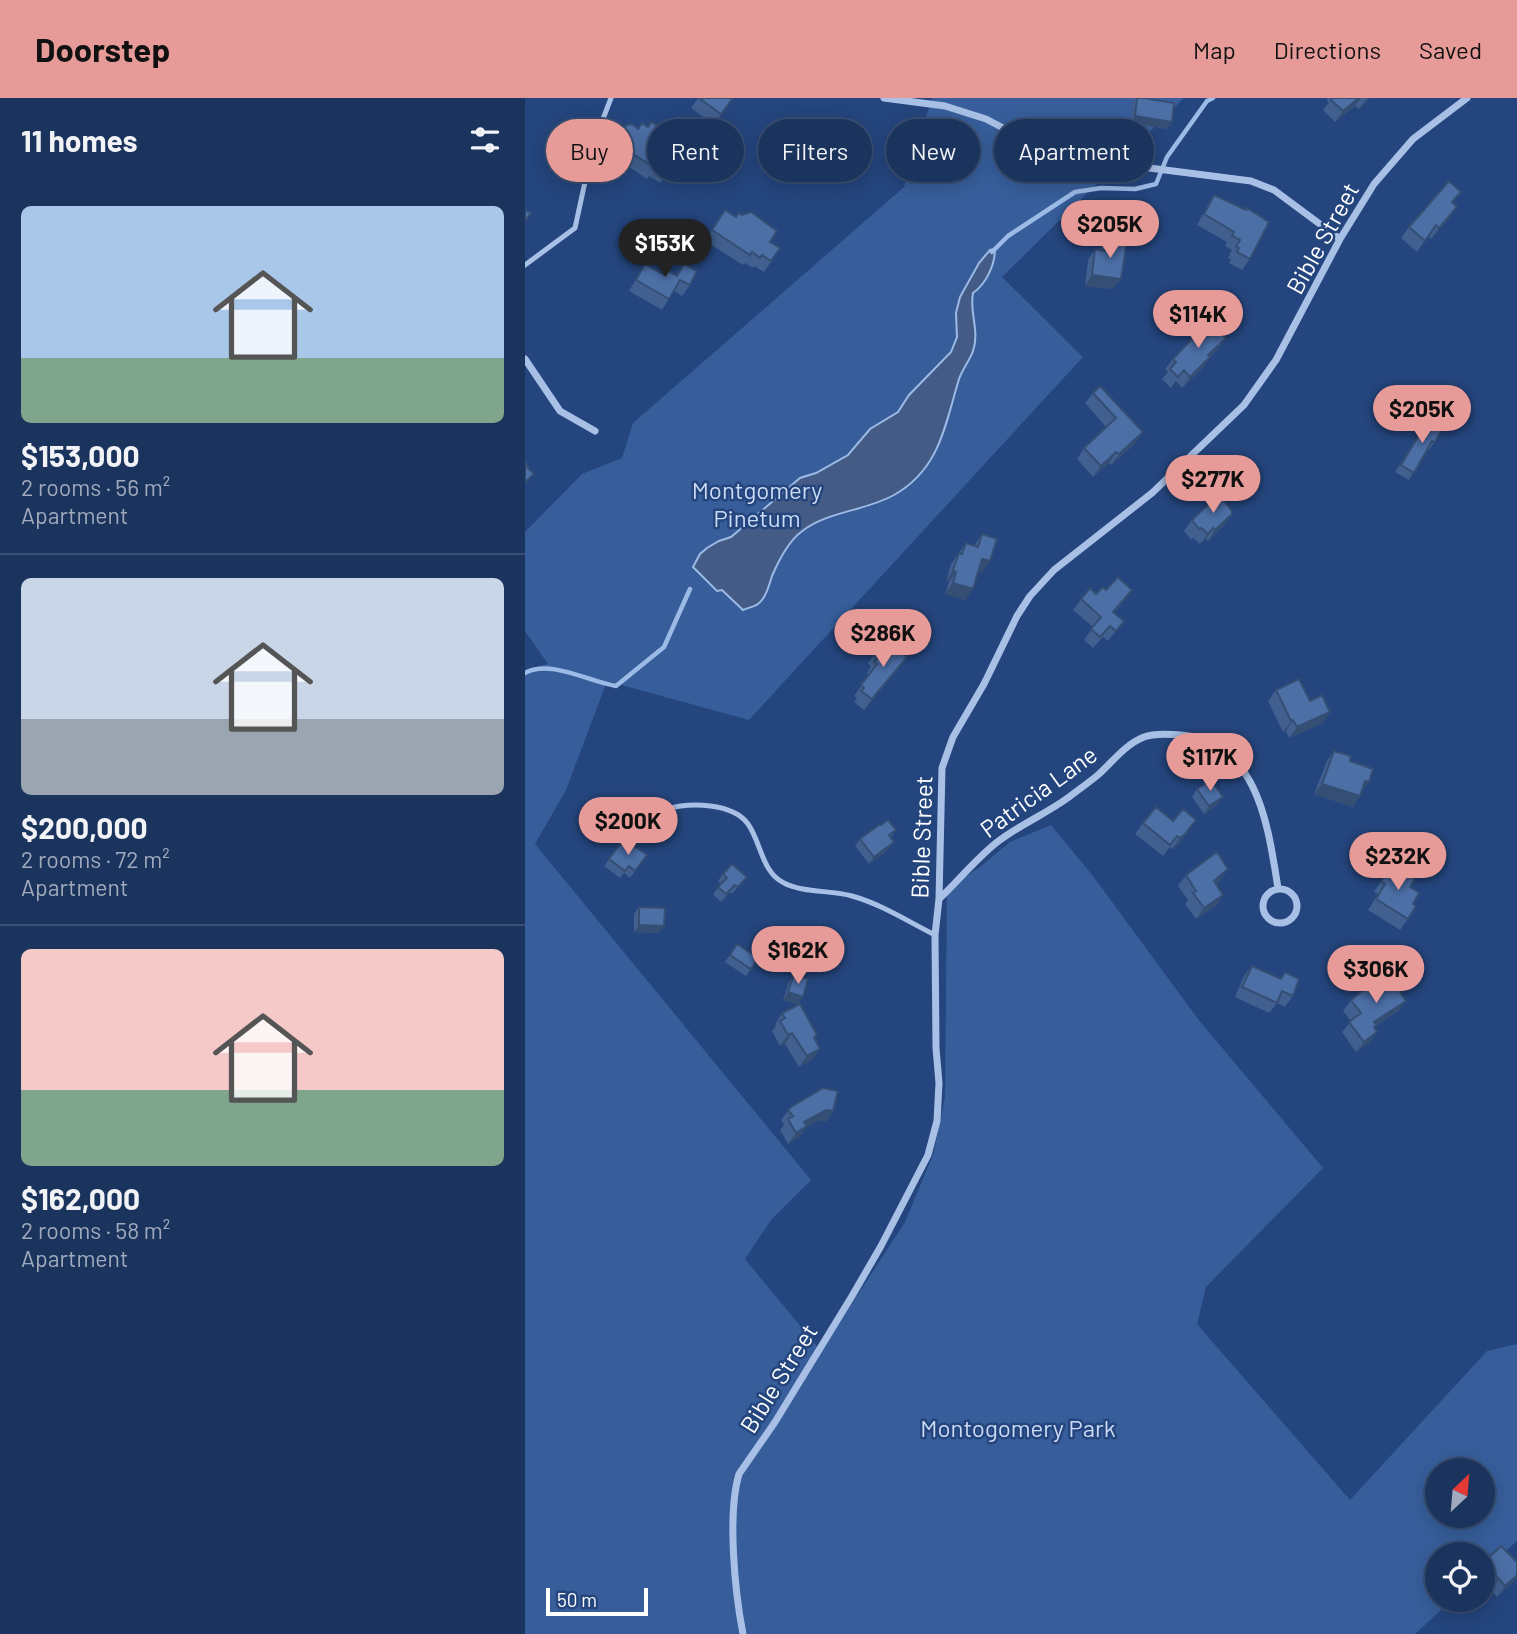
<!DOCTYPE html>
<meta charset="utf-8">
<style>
:root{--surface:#1b345e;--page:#283f67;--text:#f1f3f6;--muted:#a0aabc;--line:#394f73;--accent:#e69b98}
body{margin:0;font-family:Barlow,sans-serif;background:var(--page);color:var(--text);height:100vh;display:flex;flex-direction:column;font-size:26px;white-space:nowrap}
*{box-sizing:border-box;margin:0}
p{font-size:23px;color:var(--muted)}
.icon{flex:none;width:38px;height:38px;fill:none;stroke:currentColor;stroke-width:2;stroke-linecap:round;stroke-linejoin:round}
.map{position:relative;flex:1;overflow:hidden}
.side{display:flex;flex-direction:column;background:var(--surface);width:525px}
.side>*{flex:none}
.guide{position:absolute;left:21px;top:21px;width:665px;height:63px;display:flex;gap:14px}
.needle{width:46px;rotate:26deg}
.buttons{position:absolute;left:900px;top:1360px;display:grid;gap:14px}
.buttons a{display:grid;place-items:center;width:70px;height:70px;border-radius:50%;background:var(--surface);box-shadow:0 4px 18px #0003,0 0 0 2px var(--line);font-size:35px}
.scale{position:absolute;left:21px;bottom:18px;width:102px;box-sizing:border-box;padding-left:7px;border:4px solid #fff;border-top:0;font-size:19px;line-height:24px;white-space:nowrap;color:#fff;-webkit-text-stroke:5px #24457d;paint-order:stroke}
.price{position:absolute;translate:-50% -60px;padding:0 16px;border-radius:24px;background:var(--accent);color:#111;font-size:23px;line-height:46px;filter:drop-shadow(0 2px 4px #0008)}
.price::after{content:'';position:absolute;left:50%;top:42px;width:21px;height:16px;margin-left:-10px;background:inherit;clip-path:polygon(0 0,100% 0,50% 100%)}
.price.current{background:#222;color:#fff}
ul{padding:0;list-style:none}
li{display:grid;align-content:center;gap:14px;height:371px;padding:0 21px}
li+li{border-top:2px solid var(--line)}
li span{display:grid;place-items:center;height:217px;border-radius:10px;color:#555}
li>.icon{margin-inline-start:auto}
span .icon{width:126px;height:126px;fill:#fffc;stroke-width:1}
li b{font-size:30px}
h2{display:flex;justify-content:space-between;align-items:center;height:84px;padding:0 21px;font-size:30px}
.pill{padding:0 24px;border-radius:32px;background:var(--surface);box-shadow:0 4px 18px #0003,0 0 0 2px var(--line);font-size:24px;line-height:63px}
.pill.current{background:var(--accent);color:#111}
header{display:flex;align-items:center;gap:42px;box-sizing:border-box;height:98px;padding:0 35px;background:var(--accent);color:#111}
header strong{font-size:33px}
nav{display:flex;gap:38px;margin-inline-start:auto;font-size:24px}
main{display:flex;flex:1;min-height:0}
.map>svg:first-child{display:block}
.green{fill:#375e9b;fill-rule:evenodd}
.water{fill:#445c85;stroke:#9cbae6;stroke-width:2}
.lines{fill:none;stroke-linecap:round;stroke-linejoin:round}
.stream{stroke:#9cbae6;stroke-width:4.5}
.lane{stroke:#a8c0e6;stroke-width:5}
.street{stroke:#a8c0e6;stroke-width:7}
.wall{fill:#415f8f}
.shaded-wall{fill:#354e74}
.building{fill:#4c6fa6;stroke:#354e74;stroke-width:2}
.labels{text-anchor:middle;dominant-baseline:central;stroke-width:5;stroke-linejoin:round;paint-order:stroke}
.street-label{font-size:24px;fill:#fff;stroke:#24457d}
.park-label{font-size:24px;fill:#cbdbf5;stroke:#24457d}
</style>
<header>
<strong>Doorstep</strong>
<nav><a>Map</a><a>Directions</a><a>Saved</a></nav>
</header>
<main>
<section class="side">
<h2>11 homes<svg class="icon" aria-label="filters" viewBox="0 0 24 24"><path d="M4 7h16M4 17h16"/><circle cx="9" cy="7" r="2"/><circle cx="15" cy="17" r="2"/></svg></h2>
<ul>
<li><span style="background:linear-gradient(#a9c7e8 70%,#7fa58c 0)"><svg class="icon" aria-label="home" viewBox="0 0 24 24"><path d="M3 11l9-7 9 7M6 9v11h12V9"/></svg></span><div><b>$153,000</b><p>2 rooms · 56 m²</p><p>Apartment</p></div></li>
<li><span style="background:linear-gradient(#c9d6e8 65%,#9aa5b1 0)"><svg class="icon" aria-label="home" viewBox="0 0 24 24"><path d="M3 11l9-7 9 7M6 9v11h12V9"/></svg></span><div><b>$200,000</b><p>2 rooms · 72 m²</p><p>Apartment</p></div></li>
<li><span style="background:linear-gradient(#f6c9c9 65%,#7fa58c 0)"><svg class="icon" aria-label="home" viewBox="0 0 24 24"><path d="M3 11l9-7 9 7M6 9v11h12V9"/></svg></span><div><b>$162,000</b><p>2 rooms · 58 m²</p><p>Apartment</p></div></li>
</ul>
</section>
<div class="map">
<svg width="992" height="1536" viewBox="0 0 992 1536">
<rect width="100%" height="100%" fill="#24457d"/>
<path class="green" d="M 407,0 L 659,0 L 477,179 L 558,259 L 224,622 L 82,583 L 41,692 L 10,746 L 286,1082 L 246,1122 L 220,1161 L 296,1253 L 380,1124 L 408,1057 L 420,999 L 422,791 L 455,769 L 485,744 L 526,727 L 568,778 L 673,921 L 798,1070 L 681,1189 L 672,1226 L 825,1402 L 962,1253 L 992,1246 L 992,1443 L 957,1474 L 957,1456 L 912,1456 L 912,1502 L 927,1502 L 890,1536 L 0,1536 L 0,572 L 23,566 L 0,533 L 0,434 L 57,376 L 97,360 L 108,325 L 379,89 ZM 912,1372 L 957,1372 L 957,1418 L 912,1418 Z"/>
<path class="water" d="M 470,151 C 470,167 461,186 448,195 C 444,214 455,233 448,253 C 445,262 438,270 434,281 C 420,327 415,371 369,397 C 341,413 302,413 276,434 C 263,444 253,464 247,478 C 244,487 241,500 233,506 C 229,509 222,510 218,512 L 197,492 L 192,493 L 168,469 L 175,456 L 182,450 L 194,443 L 206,439 L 275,380 L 291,375 L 323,357 L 345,331 L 373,314 L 384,297 L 426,254 L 432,239 L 431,215 L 435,199 L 454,165 L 465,152 Z"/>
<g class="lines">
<path class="stream" d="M 467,154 L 483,138 L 550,94 L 576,90 L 610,91 L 631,86 L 642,59 L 682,3 L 688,0
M 0,575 C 26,561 64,584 91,588 L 139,549 L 165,491"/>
<path class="lane" d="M 0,167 L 50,130 L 68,47 L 86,0
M 108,736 C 118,726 128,716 142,711 C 165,704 208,705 223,726 C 236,744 237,775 259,785 C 278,795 306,792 327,798 C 356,806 384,824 410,837"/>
<path class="street" d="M 359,0 L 420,8 L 461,21 L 531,58 L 726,83 L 749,92 L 815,141
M 0,261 L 35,313 L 70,333
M738 808a17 17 0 1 1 34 0a17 17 0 1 1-34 0Z
M 414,801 C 433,783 451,761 471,745 C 494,727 521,716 544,699 C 554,691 565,684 574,676 C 588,663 601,646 619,639 C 629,635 645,636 656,637 C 734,645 743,729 753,790
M 218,1536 C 210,1495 202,1416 214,1376 L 250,1324 L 327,1198 L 356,1148 L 403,1057 L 412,1023 L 414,985 L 411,950 L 410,837 L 414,801 L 417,670 L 428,639 L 459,586 L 492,518 L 505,498 L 529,472 L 627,395 L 719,307 L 751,262 L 815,141 L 849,86 L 888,41 L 942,0"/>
</g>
<path class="wall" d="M 173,0 L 208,0 L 189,27 L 166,10 Z
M 608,0 L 623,0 L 642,31 L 605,25 Z
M 803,0 L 845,0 L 834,11 L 830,8 L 810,24 L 798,12 L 804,4 L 801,2 Z
M 101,27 L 148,51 L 156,56 L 135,85 L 124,78 L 122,81 L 100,66 L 102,63 L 94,58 L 96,55 L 89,50 L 88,46 Z
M 689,97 L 725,161 L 717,172 L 704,165 L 706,161 L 703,160 L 707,152 L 700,148 L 702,144 L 672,127 L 682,108 Z
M 928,105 L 932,109 L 925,119 L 906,141 L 903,138 L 892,154 L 876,140 L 884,129 Z
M 200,112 L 255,150 L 239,174 L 229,168 L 228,170 L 220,165 L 218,167 L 180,143 Z
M 582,140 L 588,191 L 560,188 L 563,162 L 570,151 L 574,152 Z
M 120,166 L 139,177 L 142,172 L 151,177 L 159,166 L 165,187 L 157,198 L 149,193 L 137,212 L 104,193 Z
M 701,240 L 693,251 L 685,259 L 678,270 L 657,290 L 651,283 L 646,290 L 637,281 L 643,274 L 640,271 L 648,261 Z
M 575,288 L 611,345 L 586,367 L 584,365 L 568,379 L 552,361 L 559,350 L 581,329 L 560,305 L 568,295 Z
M 903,322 L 909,345 L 904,352 L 902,351 L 884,382 L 870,374 Z
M 667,422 L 699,427 L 683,443 L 681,441 L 675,446 L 668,440 L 666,442 L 659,433 Z
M 457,436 L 465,463 L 457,474 L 453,473 L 440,502 L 420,496 L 424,484 L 421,483 L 426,466 L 441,445 L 449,448 Z
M 581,492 L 600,502 L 589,515 L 599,523 L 583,543 L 578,539 L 568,550 L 559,542 L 568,529 L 548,512 L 556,501 Z
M 360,542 L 374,570 L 339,612 L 329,604 L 332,600 L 329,598 L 344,577 L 342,575 L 346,568 L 343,565 Z
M 751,592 L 785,603 L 798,625 L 764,640 L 761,633 L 758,634 L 743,603 Z
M 809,653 L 825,663 L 836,695 L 828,709 L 789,696 L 802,663 Z
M 672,691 L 693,706 L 679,716 L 667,699 Z
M 671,722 L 653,747 L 647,751 L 645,749 L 638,758 L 610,736 L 618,725 Z
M 356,727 L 371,732 L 366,739 L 364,751 L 344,766 L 330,748 L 335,741 Z
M 96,745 L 102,750 L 122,757 L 105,780 L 99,775 L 95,780 L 79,768 Z
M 867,766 L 885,789 L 883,821 L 875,832 L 843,812 L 853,796 L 849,794 Z
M 198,776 L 222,779 L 207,796 L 205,794 L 196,804 L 188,796 L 196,786 L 193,783 Z
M 661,777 L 696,782 L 691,786 L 698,797 L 691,808 L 671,821 L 660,806 L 663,802 L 653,788 Z
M 114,809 L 134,835 L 109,834 L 109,816 Z
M 212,846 L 233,860 L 221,878 L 200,864 Z
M 727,868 L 768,898 L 760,909 L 752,905 L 744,915 L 710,899 L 719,878 Z
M 269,876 L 273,906 L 258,902 L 264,884 Z
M 875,895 L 881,903 L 873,913 L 850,929 L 849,930 L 852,934 L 845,944 L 831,954 L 817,934 L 826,923 L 818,913 L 826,902 Z
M 257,915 L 290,940 L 288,961 L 274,969 L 260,946 L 255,948 L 247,933 L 251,928 L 250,926 Z
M 266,1009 L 308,1013 L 301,1024 L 293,1022 L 281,1030 L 274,1039 L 263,1046 L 255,1032 L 259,1027 L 256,1022 Z
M 959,1464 L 992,1480 L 972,1499 L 957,1481 L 957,1467 Z"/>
<path class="shaded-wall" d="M 834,0 L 836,0 L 830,8 L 810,24 L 818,13 Z
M 842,0 L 845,0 L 834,11 L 841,1 Z
M 610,18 L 647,24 L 642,31 L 605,25 Z
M 932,109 L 925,119 L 906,141 L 914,130 Z
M 567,177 L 596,181 L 588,191 L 560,188 Z
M 701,240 L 693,251 L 675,268 L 683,257 Z
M 685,259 L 678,270 L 657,290 L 665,279 Z
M 618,334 L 611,345 L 586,367 L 594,356 Z
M 591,354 L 584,365 L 568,379 L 576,368 Z
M 707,416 L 699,427 L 683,443 L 690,432 Z
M 688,430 L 681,441 L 675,446 L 683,436 Z
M 457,461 L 465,463 L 457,474 L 450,472 Z
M 428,472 L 431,474 L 424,484 L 421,483 Z
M 428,485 L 448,491 L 440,502 L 420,496 Z
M 607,492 L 600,502 L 580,524 L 588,514 Z
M 382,559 L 374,570 L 339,612 L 347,601 Z
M 805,614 L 798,625 L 764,640 L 772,629 Z
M 768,622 L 761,633 L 758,634 L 766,623 Z
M 840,683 L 844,684 L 836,695 Z
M 797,686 L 835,698 L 828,709 L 789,696 Z
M 698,699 L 693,706 L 679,716 L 684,708 Z
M 671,722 L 653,747 L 647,751 L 655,740 Z
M 369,744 L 364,751 L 344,766 L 349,759 Z
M 703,771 L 696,782 L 681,794 L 689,783 Z
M 698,797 L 691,808 L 671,821 L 679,810 Z
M 114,827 L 139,828 L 134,835 L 109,834 Z
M 263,894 L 278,899 L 273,906 L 258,902 Z
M 881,903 L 873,913 L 850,929 L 844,937 L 849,924 Z
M 852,934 L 845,944 L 831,954 L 839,944 Z
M 267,935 L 260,946 L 255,948 L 263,937 Z
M 295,951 L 288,961 L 274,969 L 282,958 Z
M 301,1012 L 308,1013 L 301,1024 L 293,1022 L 281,1030 L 274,1039 L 263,1046 L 279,1024 Z
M 992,1477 L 992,1480 L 972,1499 L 980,1488 Z"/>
<path class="building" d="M 174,0 L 208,0 L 196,16 Z
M 612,0 L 623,0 L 623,1 L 649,5 L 647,24 L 610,18 Z
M 807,0 L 834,0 L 818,13 L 806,2 Z
M 126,24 L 155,41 L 147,50 L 156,56 L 143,75 L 132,67 L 130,70 L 107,55 L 109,53 L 102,47 L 103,44 L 96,39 L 96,35 L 101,27 L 107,26 L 113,31 L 117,25 L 123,29 Z
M 924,83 L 936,94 L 927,104 L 932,109 L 914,130 L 911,127 L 900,143 L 884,129 Z
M 689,97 L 721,112 L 722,110 L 744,124 L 725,161 L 712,154 L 714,150 L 711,149 L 715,142 L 707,138 L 709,134 L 679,116 Z
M 0,112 L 6,115 L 0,123 Z
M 200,112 L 211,119 L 214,115 L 217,117 L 226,114 L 252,133 L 245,144 L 255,150 L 246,163 L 237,157 L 235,160 L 227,154 L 225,157 L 187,132 Z
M 582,140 L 602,143 L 596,181 L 567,177 L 570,151 L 580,153 Z
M 120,166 L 139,177 L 142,172 L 152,178 L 159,166 L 172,173 L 165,187 L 155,182 L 144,201 L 111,182 Z
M 684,223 L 701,240 L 683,257 L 685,259 L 665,279 L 659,272 L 653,279 L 645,271 L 651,264 L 648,261 Z
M 575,288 L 618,334 L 594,356 L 591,354 L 576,368 L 559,350 L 591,320 L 568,295 Z
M 903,322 L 906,324 L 907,322 L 919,328 L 909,345 L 907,343 L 889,375 L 876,367 Z
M 0,364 L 3,368 L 2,369 L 9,376 L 0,384 Z
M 694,396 L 707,413 L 707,416 L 690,432 L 688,430 L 683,436 L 676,430 L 674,431 L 667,422 Z
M 457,436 L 472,441 L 465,463 L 457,461 L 448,491 L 428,485 L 431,474 L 428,472 L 434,455 L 437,456 L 441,445 L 453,449 Z
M 593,479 L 607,492 L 588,514 L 599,523 L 591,533 L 585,528 L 575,539 L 566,531 L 576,519 L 556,501 L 565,490 L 571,496 L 578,489 L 581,492 Z
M 360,542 L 382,559 L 347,601 L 336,593 L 339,590 L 336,587 L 352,566 L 349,564 L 354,558 L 350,555 Z
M 774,581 L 785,603 L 797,597 L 805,614 L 772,629 L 768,622 L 766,623 L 751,592 Z
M 809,653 L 826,658 L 825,663 L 848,671 L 844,684 L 840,683 L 835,698 L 797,686 Z
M 686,682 L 698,699 L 684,708 L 672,691 Z
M 631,709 L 648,723 L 658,711 L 671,722 L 660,736 L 655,740 L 652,738 L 645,747 L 618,725 Z
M 363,722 L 371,732 L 364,737 L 369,744 L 349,759 L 335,741 L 355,726 L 356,727 Z
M 96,745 L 102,750 L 105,745 L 122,757 L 110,773 L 104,768 L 100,773 L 84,761 Z
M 692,754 L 703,771 L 689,783 L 698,797 L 679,810 L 668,795 L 671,793 L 661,777 Z
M 207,766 L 222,779 L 213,789 L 210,787 L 201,796 L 193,789 L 202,780 L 198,776 Z
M 867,766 L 890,781 L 885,789 L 894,795 L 888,806 L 891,808 L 883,821 L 851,801 L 860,786 L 856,783 Z
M 114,809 L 140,810 L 139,828 L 114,827 Z
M 212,846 L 233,860 L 226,871 L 205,857 Z
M 727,868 L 756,881 L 760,874 L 774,881 L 768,898 L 757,893 L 752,905 L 717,889 Z
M 860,874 L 866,882 L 868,879 L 878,892 L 875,894 L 881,903 L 849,924 L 852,927 L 849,929 L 852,934 L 839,944 L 824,924 L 836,915 L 826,902 Z
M 269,876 L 283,881 L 278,899 L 263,894 Z
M 275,906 L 292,937 L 289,939 L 295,951 L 282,958 L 267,935 L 263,937 L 255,923 L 260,920 L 257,915 Z
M 298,990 L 313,993 L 308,1013 L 301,1012 L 279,1024 L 282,1028 L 271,1035 L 263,1021 L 268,1018 L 263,1012 L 266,1009 Z
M 976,1448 L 992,1464 L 992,1477 L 980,1488 L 959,1464 Z"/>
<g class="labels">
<g class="street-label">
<text transform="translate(797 140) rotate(-61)">Bible Street</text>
<text transform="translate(513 693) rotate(-36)">Patricia Lane</text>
<text transform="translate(396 739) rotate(-88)">Bible Street</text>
<text transform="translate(253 1280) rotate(-58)">Bible Street</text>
</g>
<g class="park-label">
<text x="232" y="391">Montgomery<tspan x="232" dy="28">Pinetum</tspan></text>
<text x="493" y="1329">Montogomery Park</text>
</g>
</g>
</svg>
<div class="buttons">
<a><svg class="needle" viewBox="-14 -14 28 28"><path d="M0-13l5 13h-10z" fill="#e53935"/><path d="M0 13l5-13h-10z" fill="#a0aabc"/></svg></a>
<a><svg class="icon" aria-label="locate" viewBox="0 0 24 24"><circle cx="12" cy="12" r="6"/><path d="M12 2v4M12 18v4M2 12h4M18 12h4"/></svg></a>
</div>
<div class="scale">50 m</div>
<b class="price" style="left:585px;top:162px">$205K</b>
<b class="price current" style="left:140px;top:181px">$153K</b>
<b class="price" style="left:673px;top:252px">$114K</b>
<b class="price" style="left:897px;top:347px">$205K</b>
<b class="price" style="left:688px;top:417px">$277K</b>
<b class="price" style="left:358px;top:571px">$286K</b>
<b class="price" style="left:685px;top:695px">$117K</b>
<b class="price" style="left:103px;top:759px">$200K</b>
<b class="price" style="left:873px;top:794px">$232K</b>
<b class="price" style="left:273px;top:888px">$162K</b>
<b class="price" style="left:851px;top:907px">$306K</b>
<div class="guide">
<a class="pill current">Buy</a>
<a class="pill">Rent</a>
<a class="pill">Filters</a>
<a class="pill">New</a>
<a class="pill">Apartment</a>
</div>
</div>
</main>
